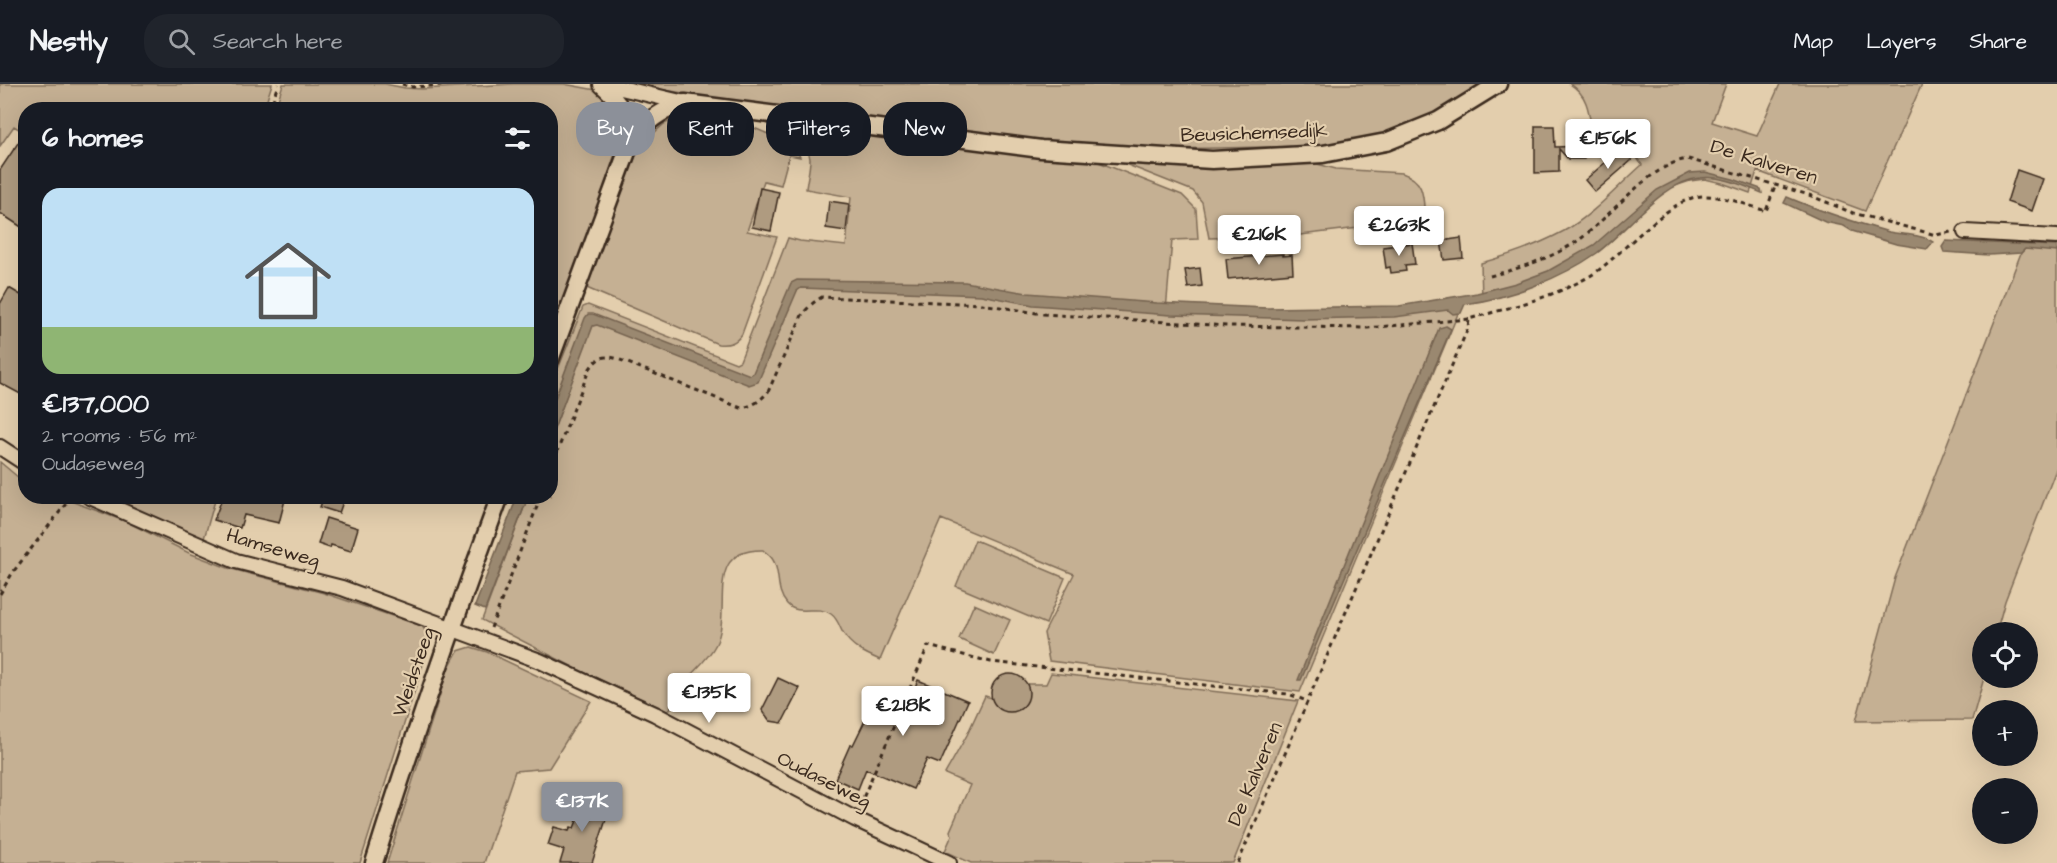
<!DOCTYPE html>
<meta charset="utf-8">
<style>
:root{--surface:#171b24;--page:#20242c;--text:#f1f3f6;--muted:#9ea1a6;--line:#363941;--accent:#8c9099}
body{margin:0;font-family:"Architects Daughter",sans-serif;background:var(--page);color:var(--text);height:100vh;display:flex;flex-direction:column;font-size:22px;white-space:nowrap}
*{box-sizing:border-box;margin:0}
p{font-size:20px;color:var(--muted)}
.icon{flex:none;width:33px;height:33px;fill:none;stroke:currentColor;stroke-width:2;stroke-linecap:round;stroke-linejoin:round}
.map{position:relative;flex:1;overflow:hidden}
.side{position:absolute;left:18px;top:18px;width:540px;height:402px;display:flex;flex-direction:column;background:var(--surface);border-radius:24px;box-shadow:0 6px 24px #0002}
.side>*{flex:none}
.banner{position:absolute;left:576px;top:18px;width:570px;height:54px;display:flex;gap:12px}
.tools{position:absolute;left:1972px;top:538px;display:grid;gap:12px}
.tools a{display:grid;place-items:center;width:66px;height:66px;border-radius:50%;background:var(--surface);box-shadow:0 6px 24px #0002;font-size:30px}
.price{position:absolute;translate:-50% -51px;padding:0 14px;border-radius:6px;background:#fff;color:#222;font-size:20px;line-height:39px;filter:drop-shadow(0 2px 3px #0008)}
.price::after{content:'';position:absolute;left:50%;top:36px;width:18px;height:14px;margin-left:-9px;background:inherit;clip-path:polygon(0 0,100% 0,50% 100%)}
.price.current{background:var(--accent);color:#fff}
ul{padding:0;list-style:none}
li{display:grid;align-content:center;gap:12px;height:318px;padding:0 24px}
li span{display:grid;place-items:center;height:186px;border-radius:18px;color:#555}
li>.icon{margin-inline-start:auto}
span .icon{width:108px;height:108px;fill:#fffc;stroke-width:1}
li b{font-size:26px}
h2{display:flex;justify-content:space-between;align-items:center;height:72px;padding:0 24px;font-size:26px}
.pill{padding:0 21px;border-radius:24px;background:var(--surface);box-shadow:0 6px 24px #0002;font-size:21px;line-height:54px}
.pill.current{background:var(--accent);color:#fff}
header{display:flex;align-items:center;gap:36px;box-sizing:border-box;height:84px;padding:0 30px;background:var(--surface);border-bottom:2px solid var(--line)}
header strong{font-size:28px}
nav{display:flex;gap:33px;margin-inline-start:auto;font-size:21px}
.search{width:420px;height:54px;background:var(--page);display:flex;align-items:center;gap:15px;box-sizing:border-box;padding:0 21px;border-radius:24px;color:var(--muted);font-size:22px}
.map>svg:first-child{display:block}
.green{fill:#c5b093;stroke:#806d58;stroke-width:1.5}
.water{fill:#9a886f;stroke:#74624f;stroke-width:1.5}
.building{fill:#af9b80;stroke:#3b2a1e;stroke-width:1.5}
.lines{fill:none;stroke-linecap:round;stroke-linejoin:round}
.minor-casing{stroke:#3b2a1e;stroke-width:18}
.tertiary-casing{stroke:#3b2a1e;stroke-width:21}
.path{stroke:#3b2a1e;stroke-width:3;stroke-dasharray:4.5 4.5;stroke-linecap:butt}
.minor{stroke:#e3cead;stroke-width:14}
.tertiary{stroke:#e3cead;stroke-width:16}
.labels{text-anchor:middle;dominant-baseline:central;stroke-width:4.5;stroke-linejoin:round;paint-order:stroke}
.street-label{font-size:20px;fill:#3b2a1e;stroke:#e3cead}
</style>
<header>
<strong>Nestly</strong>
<div class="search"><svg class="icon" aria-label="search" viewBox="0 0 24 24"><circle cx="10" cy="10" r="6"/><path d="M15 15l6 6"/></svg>Search here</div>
<nav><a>Map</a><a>Layers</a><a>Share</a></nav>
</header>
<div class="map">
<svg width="2057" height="779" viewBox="0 0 2057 779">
<rect width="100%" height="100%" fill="#e3cead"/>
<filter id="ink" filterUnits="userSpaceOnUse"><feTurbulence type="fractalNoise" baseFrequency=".0167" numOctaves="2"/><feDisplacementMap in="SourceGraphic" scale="12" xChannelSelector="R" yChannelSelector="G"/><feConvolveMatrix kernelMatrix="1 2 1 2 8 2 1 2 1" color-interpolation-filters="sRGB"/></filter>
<g filter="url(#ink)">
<path class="green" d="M 0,0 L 272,0 L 264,25 L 26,26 L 25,49 L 14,42 L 0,62 Z
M 283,0 L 385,0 L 405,4 L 422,5 L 513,0 L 564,0 L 601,7 L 617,23 L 623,47 L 551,258 L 550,26 L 275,26 Z
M 629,0 L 1486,0 L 1431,34 L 1374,55 L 1316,62 L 1166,65 L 1070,62 L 867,40 Z
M 1570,0 L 1726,0 L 1712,38 L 1757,52 L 1780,0 L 1922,0 L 1865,127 L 1757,87 L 1750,109 L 1722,99 L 1705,95 L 1690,97 L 1669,104 L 1572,181 L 1482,215 L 1481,179 C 1510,171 1538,161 1564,147 C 1593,131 1617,103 1642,81 C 1634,70 1625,54 1611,51 C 1604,50 1599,51 1592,48 C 1589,28 1588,11 1570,0 Z
M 711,27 L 722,28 L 738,37 L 789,59 L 795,63 L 800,73 L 789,71 L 781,101 L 764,97 L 747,147 L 777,153 L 742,250 C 736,259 729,261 718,260 L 589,205 L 587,203 L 617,119 L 636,71 L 644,58 L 664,40 L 677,34 Z
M 754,34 L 1091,75 L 1182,111 L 1196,125 L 1198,155 L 1172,156 L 1166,227 L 1273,231 L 1462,220 L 1300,608 L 1049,577 L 1044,549 L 1074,490 L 941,435 L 880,576 C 866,570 851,563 843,549 C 839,542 838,535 831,530 C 817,520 799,533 787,520 C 775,507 781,488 773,476 C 771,472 766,469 763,466 C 702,465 733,525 716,560 C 707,578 689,590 678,607 C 674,613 672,621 669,628 L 575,584 L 482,536 L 528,413 L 550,412 L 551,353 L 585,261 L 560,314 L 553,305 L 552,300 L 583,223 L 588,221 L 736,279 L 740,277 L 788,154 L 800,157 L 846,162 L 851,113 L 806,105 C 807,95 810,85 810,75 C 809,53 771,43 754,34 Z
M 1306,77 L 1336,85 L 1402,89 C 1426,97 1423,114 1425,136 L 1292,152 L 1209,154 L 1202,118 L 1193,107 L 1120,78 Z
M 2025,165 L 2057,166 L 2057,383 L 2005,517 L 1996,549 L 1983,549 L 1984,594 L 1972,636 L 1856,637 L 1895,494 L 2021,169 Z
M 0,378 L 25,399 L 26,412 L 60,413 L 127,438 L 189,469 L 228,484 L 324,509 L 422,542 L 431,555 L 360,779 L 0,779 Z
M 101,413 L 216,413 L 203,458 Z
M 975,456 L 1065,494 L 1046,540 L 956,502 Z
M 974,520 L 1010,536 L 994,571 L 959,555 Z
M 471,563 L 487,568 L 591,617 L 549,684 L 515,687 L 484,779 L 387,779 L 448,585 L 458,567 Z
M 1051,589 L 1298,617 L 1233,779 L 971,779 L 945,767 L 952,751 L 950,747 L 970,701 L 945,690 L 967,651 L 985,612 L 992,614 C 996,624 1005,629 1016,626 C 1027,620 1030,611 1026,600 L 1046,600 Z"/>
<path class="water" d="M 1705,88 L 1733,95 L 1761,105 L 1762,109 C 1744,102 1721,91 1700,94 C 1661,98 1628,146 1597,169 C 1560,195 1510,214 1465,220 L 1461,229 L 1453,230 L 1448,226 L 1394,233 L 1303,235 L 1171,231 L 1033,221 L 981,211 L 801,204 L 797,207 L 758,298 L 749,301 L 597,241 L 593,242 L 551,353 L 551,325 L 585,234 L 588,230 L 593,230 L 750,291 L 753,289 L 791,199 L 797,196 L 965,198 L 1027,209 L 1157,219 L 1267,224 L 1399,222 L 1477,209 L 1516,199 L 1548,187 L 1594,161 L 1657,106 L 1690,89 Z
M 1787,113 C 1820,127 1854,138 1889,148 C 1902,151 1922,150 1933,158 L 1927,165 L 1896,160 L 1852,147 L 1844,142 L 1825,138 L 1784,119 Z
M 1946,157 L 2057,162 L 2057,168 L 2025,165 L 2021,169 L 1989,171 L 1944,168 L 1942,163 Z
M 1446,242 L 1451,245 L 1301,596 L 1298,596 L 1439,244 Z
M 517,413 L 528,413 L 485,526 L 475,522 Z"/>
<path class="building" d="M 1535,42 L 1554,42 L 1555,63 L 1584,62 L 1584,75 L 1568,75 L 1559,65 L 1559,88 L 1535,89 Z
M 26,47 L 26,146 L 0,129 L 0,86 Z
M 1622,64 L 1632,76 L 1595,108 L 1585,96 Z
M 2017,86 L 2043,95 L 2032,127 L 2007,118 Z
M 760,104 L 779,108 L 771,147 L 752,143 Z
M 829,117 L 849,120 L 846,147 L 826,144 Z
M 1461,154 L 1463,174 L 1444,176 L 1441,157 Z
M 1412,159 L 1415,180 L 1405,181 L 1406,187 L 1391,189 L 1390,183 L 1386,184 L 1383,163 Z
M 1283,170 L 1283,172 L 1292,171 L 1293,189 L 1228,195 L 1226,175 Z
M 1200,184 L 1202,202 L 1188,204 L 1185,186 Z
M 9,204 L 26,214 L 26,313 L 0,299 L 0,220 Z
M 223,412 L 286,412 L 279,439 L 244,431 L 240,444 L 214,436 Z
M 324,412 L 345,412 L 339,429 L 320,423 Z
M 326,434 L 358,444 L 351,467 L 331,461 L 330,464 L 318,460 Z
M991 609a19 19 0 1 1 38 0a19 19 0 1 1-38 0Z
M 778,594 L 800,604 L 782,639 L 770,637 L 762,626 Z
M 918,596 L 968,617 L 940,680 L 927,675 L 913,705 L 866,685 L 858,705 L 835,695 L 850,661 L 853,661 L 878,610 L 906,624 Z
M 587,712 L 611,720 L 592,779 L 560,779 L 564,766 L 548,761 L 554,743 L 569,747 L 571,743 L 574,744 Z"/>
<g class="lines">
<defs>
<path id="minor" d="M 604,0 L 685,19
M 601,1 C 621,19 629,30 631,57
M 1965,148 L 2057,153
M 0,363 L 26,380
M 88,412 L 236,477 L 342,504 L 540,577 L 655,630 L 855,735 L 949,779"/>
<path id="tertiary" d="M 550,276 L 631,57 C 646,37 661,26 685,19 L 1041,65 L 1212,76 L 1323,70 L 1386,58 L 1438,37 L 1498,0
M 374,779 C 412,656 455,534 500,412"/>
</defs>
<use href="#minor" class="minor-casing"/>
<use href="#tertiary" class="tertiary-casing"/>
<path class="path" d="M 402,0 L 413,3 L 457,0
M 270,26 L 278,0
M 1490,192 C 1520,184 1553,174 1579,156 C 1610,133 1650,80 1688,75 L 1809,111 L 1853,129 L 1936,151 L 1951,148
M 550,386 L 589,286 C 597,274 603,270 618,275 L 741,324 C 753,322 760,317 768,308 L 803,229 L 813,219 L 822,213 L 982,220 L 1043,230 L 1227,242 L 1367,244 L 1469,235
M 0,510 L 13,488 L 72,412
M 491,544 L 541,412
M 860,721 L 928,562 L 991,578 L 1288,610 L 1307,617
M 1238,779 L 1468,244 L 1469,235 C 1511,223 1552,214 1590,192 C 1620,174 1670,111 1704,112 C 1725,112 1747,121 1766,127 L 1776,100"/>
<use href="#minor" class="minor"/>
<use href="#tertiary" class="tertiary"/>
</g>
</g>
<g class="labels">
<g class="street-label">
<text transform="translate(1254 49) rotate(-2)">Beusichemsedijk</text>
<text transform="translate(1764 78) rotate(17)">De Kalveren</text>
<text transform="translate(273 464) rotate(16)">Hamseweg</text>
<text transform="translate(414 588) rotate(-71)">Weidsteeg</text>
<text transform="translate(1255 690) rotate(-67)">De Kalveren</text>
<text transform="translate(824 696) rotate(27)">Oudaseweg</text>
</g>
</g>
</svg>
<div class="tools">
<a><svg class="icon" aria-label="locate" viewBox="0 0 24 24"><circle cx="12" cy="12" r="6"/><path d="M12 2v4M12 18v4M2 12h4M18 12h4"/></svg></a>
<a>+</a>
<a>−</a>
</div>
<b class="price" style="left:1608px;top:86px">€156K</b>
<b class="price" style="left:1399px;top:173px">€263K</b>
<b class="price" style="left:1259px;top:182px">€216K</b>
<b class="price" style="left:709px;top:640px">€135K</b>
<b class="price" style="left:903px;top:653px">€218K</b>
<b class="price current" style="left:582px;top:749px">€137K</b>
<div class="banner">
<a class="pill current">Buy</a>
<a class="pill">Rent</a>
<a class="pill">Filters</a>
<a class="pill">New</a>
</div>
<section class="side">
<h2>6 homes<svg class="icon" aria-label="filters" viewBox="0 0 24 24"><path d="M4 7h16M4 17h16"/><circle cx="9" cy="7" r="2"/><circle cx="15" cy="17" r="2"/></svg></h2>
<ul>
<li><span style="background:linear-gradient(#bfe0f5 75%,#8fb573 0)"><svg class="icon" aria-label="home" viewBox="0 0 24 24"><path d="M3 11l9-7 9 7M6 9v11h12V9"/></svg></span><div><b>€137,000</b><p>2 rooms · 56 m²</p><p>Oudaseweg</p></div></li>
</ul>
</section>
</div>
